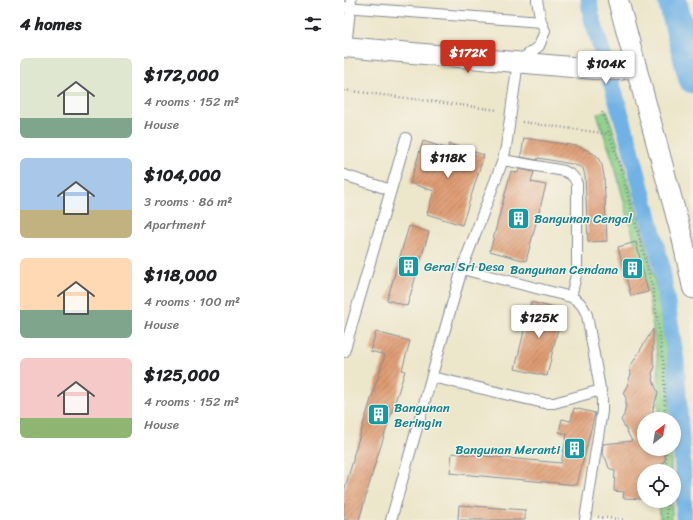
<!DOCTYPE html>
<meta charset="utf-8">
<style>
:root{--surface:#fff;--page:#f2f2f2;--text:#202124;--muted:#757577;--accent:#c8321e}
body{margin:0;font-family:Sriracha,sans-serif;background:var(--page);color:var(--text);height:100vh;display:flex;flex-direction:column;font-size:15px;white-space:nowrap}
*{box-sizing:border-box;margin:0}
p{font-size:13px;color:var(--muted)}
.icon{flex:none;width:22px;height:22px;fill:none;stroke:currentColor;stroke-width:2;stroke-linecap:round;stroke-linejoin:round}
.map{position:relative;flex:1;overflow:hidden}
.side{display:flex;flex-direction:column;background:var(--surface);width:344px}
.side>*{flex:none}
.needle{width:26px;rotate:31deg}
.controls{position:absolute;left:293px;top:412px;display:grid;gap:8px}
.controls a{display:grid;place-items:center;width:44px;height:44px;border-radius:50%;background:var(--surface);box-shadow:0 2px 6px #0003;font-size:20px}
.price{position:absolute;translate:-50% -34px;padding:0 9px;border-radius:4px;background:#fff;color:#222;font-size:13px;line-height:26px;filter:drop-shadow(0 1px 2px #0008)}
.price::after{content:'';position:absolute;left:50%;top:24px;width:12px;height:9px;margin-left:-6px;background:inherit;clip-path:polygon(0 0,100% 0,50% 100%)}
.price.current{background:var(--accent);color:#fff}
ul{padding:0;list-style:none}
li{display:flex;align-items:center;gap:12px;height:100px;padding:0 20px}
li span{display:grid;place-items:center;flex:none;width:112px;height:80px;border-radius:6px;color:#555}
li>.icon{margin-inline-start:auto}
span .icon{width:48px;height:48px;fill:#fffc;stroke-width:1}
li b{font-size:17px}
h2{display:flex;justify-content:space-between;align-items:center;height:48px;padding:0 20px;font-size:17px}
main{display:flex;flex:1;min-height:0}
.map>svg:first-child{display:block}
.park{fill:url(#park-crowns);stroke:#568174}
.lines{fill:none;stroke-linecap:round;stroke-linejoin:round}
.canal{stroke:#70b2e5;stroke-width:17}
.river{stroke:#70b2e5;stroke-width:29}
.building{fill:url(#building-hatch)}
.service-casing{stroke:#848a94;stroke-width:12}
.minor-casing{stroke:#848a94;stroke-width:22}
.path{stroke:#848a94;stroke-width:2.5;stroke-dasharray:1 3;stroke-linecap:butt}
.service{stroke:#fff;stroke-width:10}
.minor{stroke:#fff;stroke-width:20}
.labels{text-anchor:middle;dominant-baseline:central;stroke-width:3;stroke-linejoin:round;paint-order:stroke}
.culture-label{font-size:13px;fill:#0d838f;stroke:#f7f3e8;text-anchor:start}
</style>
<main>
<section class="side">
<h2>4 homes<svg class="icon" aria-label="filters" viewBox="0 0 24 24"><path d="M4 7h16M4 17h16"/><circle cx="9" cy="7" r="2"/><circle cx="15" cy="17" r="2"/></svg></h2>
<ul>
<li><span style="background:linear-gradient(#dfe7d0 75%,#7fa58c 0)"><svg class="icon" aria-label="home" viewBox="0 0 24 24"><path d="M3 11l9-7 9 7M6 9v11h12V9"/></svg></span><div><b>$172,000</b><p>4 rooms · 152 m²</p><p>House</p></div></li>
<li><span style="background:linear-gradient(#a9c7e8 65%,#c2b280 0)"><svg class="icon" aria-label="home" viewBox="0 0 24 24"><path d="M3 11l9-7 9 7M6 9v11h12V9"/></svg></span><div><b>$104,000</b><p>3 rooms · 86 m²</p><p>Apartment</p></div></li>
<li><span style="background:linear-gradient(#ffd9b3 65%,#7fa58c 0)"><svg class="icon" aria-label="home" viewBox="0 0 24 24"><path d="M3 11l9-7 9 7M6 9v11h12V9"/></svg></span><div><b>$118,000</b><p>4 rooms · 100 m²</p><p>House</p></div></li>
<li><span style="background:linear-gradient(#f6c9c9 75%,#8fb573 0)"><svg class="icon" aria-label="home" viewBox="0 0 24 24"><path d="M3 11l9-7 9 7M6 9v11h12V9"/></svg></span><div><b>$125,000</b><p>4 rooms · 152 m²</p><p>House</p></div></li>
</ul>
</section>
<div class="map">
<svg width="349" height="520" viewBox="0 0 349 520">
<defs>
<pattern id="park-crowns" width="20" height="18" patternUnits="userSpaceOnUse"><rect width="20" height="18" fill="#90d38b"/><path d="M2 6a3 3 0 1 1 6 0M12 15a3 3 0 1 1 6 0" fill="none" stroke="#7cb57a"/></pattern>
<pattern id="building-hatch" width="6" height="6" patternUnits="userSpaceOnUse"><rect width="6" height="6" fill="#de9b72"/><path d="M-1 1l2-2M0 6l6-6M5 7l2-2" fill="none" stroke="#b37f61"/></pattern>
</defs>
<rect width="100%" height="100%" fill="#f7f3e8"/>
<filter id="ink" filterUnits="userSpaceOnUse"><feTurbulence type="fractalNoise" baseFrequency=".025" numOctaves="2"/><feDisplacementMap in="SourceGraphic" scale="8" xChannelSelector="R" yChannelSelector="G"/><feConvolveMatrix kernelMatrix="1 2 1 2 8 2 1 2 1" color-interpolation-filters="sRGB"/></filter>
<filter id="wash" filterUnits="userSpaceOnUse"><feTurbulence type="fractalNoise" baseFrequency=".012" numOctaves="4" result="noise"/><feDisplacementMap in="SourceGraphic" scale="16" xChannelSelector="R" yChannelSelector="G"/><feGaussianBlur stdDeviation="0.9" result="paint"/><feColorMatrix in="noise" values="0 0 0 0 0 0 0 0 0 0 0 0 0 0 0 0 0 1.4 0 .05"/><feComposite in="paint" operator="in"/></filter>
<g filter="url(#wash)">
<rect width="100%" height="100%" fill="#ece6ca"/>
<path class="park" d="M 263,110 L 279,161 L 302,244 L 313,290 L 325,366 L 326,419 L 315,419 L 314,365 L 304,292 L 270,164 L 253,114 Z
M 315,449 L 327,449 L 327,471 L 315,471 Z
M 315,501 L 328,501 L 328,520 L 316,520 Z"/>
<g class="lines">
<path class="canal" d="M 245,0 L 247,15 L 286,145 L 317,264 L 332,360 L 339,474 L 340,520"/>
<path class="river" d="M 328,0 L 349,79"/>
</g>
<g id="blocks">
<path class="building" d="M 180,138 L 233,146 L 243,150 L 253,156 L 258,165 L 260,176 L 263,241 L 244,242 L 241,176 L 239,168 L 228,164 L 194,158 L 193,160 L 177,157 Z
M 79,141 L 104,149 L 105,144 L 140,155 L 118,225 L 83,214 L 90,191 L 66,183 Z
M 175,169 L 190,172 L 187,182 L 202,185 L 182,261 L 146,251 L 167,171 L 174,173 Z
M 65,226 L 85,232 L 63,306 L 43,300 Z
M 292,242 L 304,292 L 287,296 L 274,247 Z
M 187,302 L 218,310 L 203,376 L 171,369 Z
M 309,329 L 309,364 L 311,367 L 308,373 L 310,383 L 314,393 L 309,408 L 309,419 L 300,419 L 300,449 L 317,449 L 322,458 L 314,471 L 300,471 L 300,499 L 279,498 L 280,492 L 270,491 L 271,471 L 265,468 L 262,459 L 258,454 L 259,444 L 288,441 L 277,420 L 280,415 L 282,404 L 282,398 L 279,393 L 283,386 L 287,374 L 286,367 Z
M 32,332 L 66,341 L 58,370 L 61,371 L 31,464 L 15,520 L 0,520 L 0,491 L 10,457 L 9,457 L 41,355 L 26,351 Z
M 230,408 L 251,413 L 233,485 L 106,473 L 108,453 L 217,463 L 223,434 L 215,432 L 218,419 L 227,421 Z
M 115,505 L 181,510 L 181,520 L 114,520 Z"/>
</g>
</g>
<g filter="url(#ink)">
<use href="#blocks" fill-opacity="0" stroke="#848a94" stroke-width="1"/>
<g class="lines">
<defs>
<path id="service" d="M 0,7 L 197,22
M 2,47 L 7,0
M 159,160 L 220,171 C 227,174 231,177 233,184 L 233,271 L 227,297
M 0,175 L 47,190
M 118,269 L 227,297 C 236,301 239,306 243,315 L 258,400 L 258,411 L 241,520
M 0,352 L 62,138
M 88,377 L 200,403 L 210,403 L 257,390
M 47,520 L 118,269 L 159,160 L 162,147 L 174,62 L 195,46 L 201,31 L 197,22 L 193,0"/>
<path id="minor" d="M 274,0 L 338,237 L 349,288
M 0,47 L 250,69 L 275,70 L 292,66"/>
</defs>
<use href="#service" class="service-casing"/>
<use href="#minor" class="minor-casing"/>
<path class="path" d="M 0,90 L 154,110
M 258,112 L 275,163 L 309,289 L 320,367 L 321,419
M 178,122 L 265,134
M 322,449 L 322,471
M 323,501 L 323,520
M 254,517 L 282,520"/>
<use href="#service" class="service"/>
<use href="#minor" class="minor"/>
</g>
</g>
<defs>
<symbol id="building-square" viewBox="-11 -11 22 22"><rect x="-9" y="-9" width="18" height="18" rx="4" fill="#0f9aa8" stroke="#f7f3e8"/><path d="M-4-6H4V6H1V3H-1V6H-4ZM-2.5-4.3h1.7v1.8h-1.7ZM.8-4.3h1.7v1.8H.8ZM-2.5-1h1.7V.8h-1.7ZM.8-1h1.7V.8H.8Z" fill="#fff"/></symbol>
</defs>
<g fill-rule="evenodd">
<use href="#building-square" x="162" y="206" width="25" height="25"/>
<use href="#building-square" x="52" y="254" width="25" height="25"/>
<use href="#building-square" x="276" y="256" width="25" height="25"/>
<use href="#building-square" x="22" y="402" width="25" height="25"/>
<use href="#building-square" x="218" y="436" width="25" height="25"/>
</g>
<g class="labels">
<g class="culture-label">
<text x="190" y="218">Bangunan Cengal</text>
<text x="80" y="266">Gerai Sri Desa</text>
<text x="274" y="269" text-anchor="end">Bangunan Cendana</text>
<text x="50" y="407">Bangunan<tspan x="50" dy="15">Beringin</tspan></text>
<text x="216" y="449" text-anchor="end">Bangunan Meranti</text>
</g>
</g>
</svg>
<div class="controls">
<a><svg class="needle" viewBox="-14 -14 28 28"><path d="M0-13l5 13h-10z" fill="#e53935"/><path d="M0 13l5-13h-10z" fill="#757577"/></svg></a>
<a><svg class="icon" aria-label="locate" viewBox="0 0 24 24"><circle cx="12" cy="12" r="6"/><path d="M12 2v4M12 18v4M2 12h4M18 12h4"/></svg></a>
</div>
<b class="price current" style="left:124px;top:74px">$172K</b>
<b class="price" style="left:262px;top:85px">$104K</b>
<b class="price" style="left:104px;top:179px">$118K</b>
<b class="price" style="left:195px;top:339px">$125K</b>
</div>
</main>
